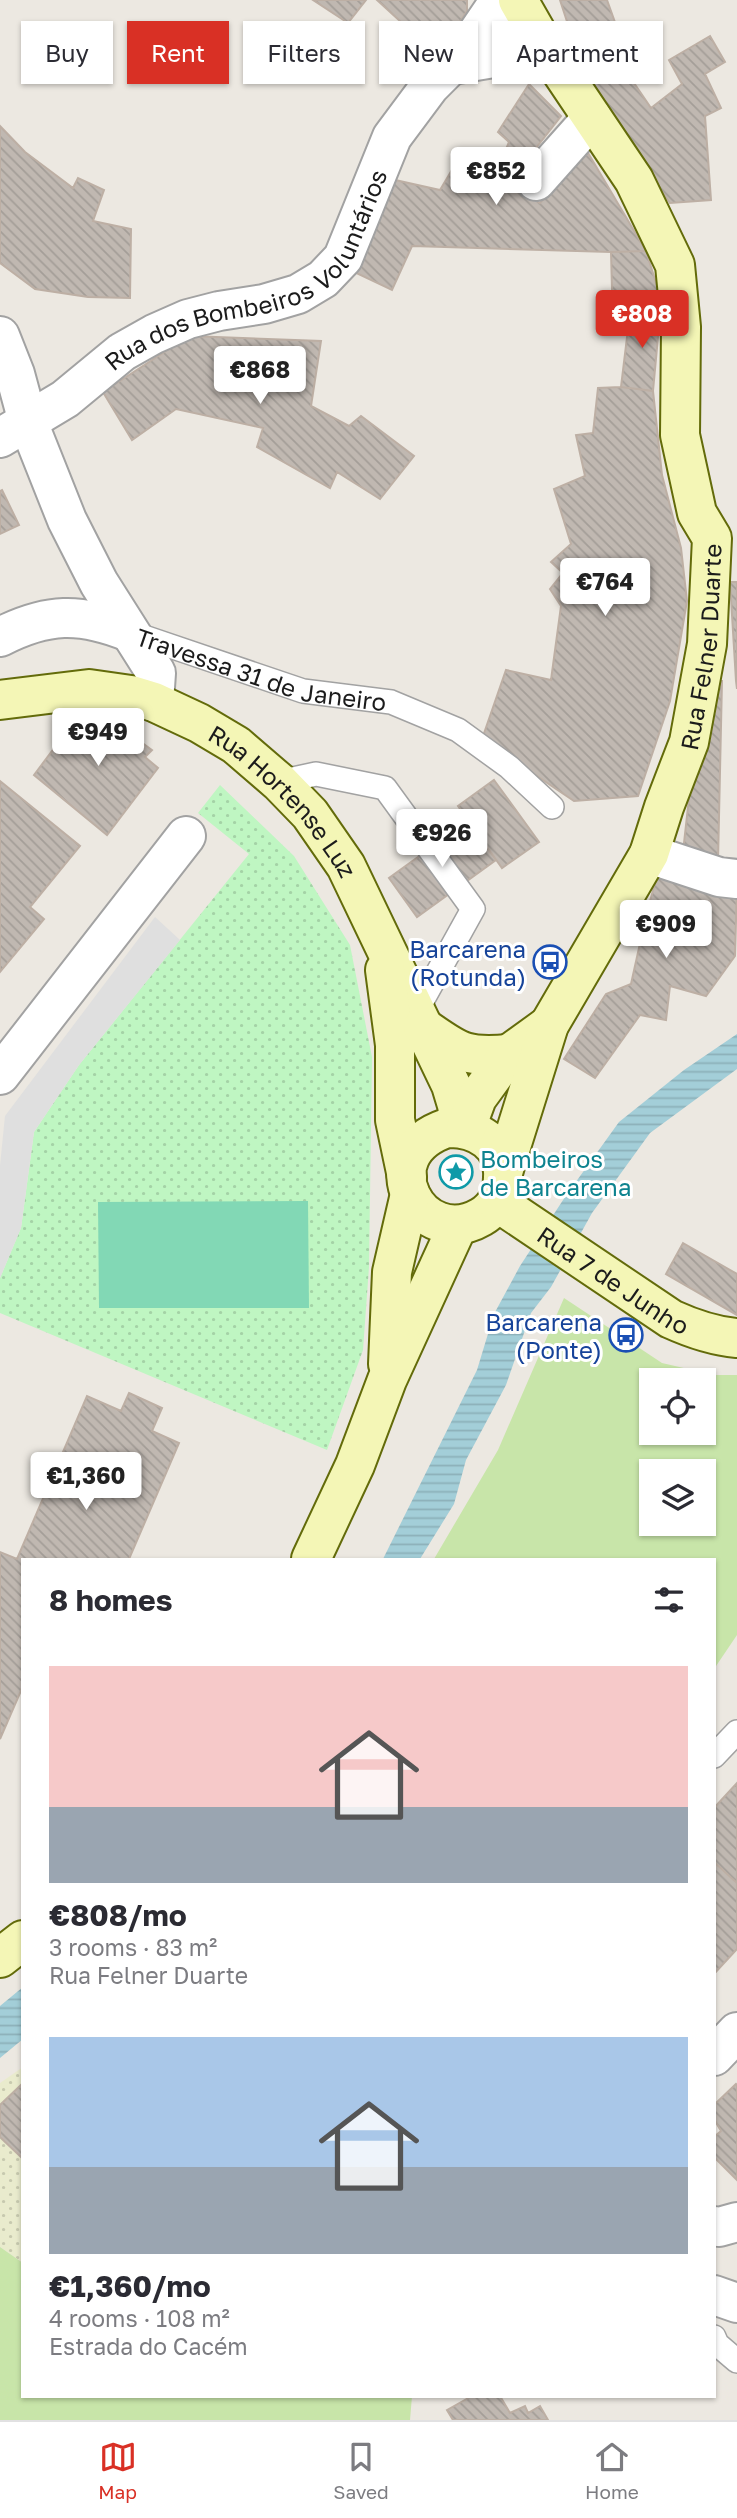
<!DOCTYPE html>
<meta charset="utf-8">
<style>
:root{--surface:#fff;--page:#f7f7f7;--text:#2b2b33;--muted:#7c7c81;--line:#e1e1e2;--accent:#d93025}
body{margin:0;font-family:"Golos Text",sans-serif;background:var(--page);color:var(--text);height:100vh;display:flex;flex-direction:column;font-size:26px;white-space:nowrap}
*{box-sizing:border-box;margin:0}
p{font-size:23px;color:var(--muted)}
.icon{flex:none;width:38px;height:38px;fill:none;stroke:currentColor;stroke-width:2;stroke-linecap:round;stroke-linejoin:round}
.map{position:relative;flex:1;overflow:hidden}
.details{position:absolute;left:21px;top:1558px;width:695px;height:840px;display:flex;flex-direction:column;background:var(--surface);border-radius:0px;box-shadow:0 2px 5px #0004}
.details>*{flex:none}
.hud{position:absolute;left:21px;top:21px;width:696px;height:63px;display:flex;gap:14px}
.fabs{position:absolute;left:639px;top:1368px;display:grid;gap:14px}
.fabs a{display:grid;place-items:center;width:77px;height:77px;border-radius:0px;background:var(--surface);box-shadow:0 2px 5px #0004;font-size:35px}
.price{position:absolute;translate:-50% -60px;padding:0 16px;border-radius:7px;background:#fff;color:#222;font-size:23px;line-height:46px;filter:drop-shadow(0 2px 4px #0008)}
.price::after{content:'';position:absolute;left:50%;top:42px;width:21px;height:16px;margin-left:-10px;background:inherit;clip-path:polygon(0 0,100% 0,50% 100%)}
.price.on{background:var(--accent);color:#fff}
ul{padding:0;list-style:none}
li{display:grid;align-content:center;gap:14px;height:371px;padding:0 28px}
li span{display:grid;place-items:center;height:217px;border-radius:0px;color:#555}
li>.icon{margin-inline-start:auto}
span .icon{width:126px;height:126px;fill:#fffc;stroke-width:1}
li b{font-size:30px}
h2{display:flex;justify-content:space-between;align-items:center;height:84px;padding:0 28px;font-size:30px}
.pill{padding:0 24px;border-radius:0px;background:var(--surface);box-shadow:0 2px 5px #0004;font-size:24px;line-height:63px}
.pill.on{background:var(--accent);color:#fff}
.menu{display:flex;justify-content:space-around;align-items:center;height:98px;border-top:2px solid var(--line);background:var(--surface);font-size:19px;color:var(--muted)}
.menu a{display:grid;justify-items:center;gap:4px}
.menu .on{color:var(--accent)}
.map>svg:first-child{display:block}
.farmland{fill:url(#farmland-dots)}
.grass{fill:#c8e5a9;fill-rule:evenodd}
.park{fill:url(#park-dots)}
.pitch{fill:#82d8b5}
.parking{fill:#dfdfdf}
.water{fill:url(#water-rules)}
.building{fill:url(#building-back-hatch);stroke:#bdafa4;stroke-width:2}
.lines{fill:none;stroke-linecap:round;stroke-linejoin:round}
.lane-casing{stroke:#a2a2a2;stroke-width:26}
.street-casing{stroke:#a2a2a2;stroke-width:42}
.secondary-casing{stroke:#636b0a;stroke-width:42}
.lane{stroke:#fff;stroke-width:23}
.street{stroke:#fff;stroke-width:38}
.secondary{stroke:#f4f6b6;stroke-width:38}
.labels{text-anchor:middle;dominant-baseline:central;stroke-width:6;stroke-linejoin:round;paint-order:stroke}
.street-label{font-size:24px;fill:#1b1b1b;stroke:#fff}
.transit-label{font-size:24px;fill:#164399;stroke:#fff;text-anchor:end}
.culture-label{font-size:24px;fill:#0d838f;stroke:#fff;text-anchor:start}
</style>
<div class="map">
<svg width="737" height="2420" viewBox="0 0 737 2420">
<defs>
<pattern id="farmland-dots" width="8" height="8" patternUnits="userSpaceOnUse" patternTransform="scale(1.75)"><rect width="8" height="8" fill="#e9ebcd"/><path d="M2 2h.1M6 6h.1" fill="none" stroke="#c7c9af" stroke-width="1.8" stroke-linecap="round"/></pattern>
<pattern id="park-dots" width="8" height="8" patternUnits="userSpaceOnUse" patternTransform="scale(1.75)"><rect width="8" height="8" fill="#bff6c2"/><path d="M2 2h.1M6 6h.1" fill="none" stroke="#a4d2a6" stroke-width="1.8" stroke-linecap="round"/></pattern>
<pattern id="water-rules" width="6" height="5" patternUnits="userSpaceOnUse" patternTransform="scale(1.75)"><rect width="6" height="5" fill="#a3ced8"/><path d="M0 2.5h6" fill="none" stroke="#8cb0b9"/></pattern>
<pattern id="building-back-hatch" width="6" height="6" patternUnits="userSpaceOnUse" patternTransform="scale(1.75)"><rect width="6" height="6" fill="#c0b8b1"/><path d="M-1 5l2 2M0 0l6 6M5-1l2 2" fill="none" stroke="#a49e98"/></pattern>
</defs>
<rect width="100%" height="100%" fill="#ece8e1"/>
<path class="farmland" d="M 23,2067 L 23,2263 L 0,2247 L 0,2083 Z"/>
<path class="grass" d="M 564,1298 L 662,1363 L 714,1375 L 737,1375 L 737,1635 L 714,1669 L 714,1559 L 434,1559 L 498,1450 ZM 651,1381 L 704,1381 L 704,1433 L 651,1433 ZM 651,1472 L 704,1472 L 704,1524 L 651,1524 Z
M 0,2247 L 23,2263 L 23,2396 L 412,2396 L 410,2420 L 0,2420 Z"/>
<path class="park" d="M 220,785 L 294,856 L 350,945 L 372,1057 L 369,1267 L 363,1350 L 327,1450 L 0,1313 L 0,1278 L 21,1228 L 34,1132 L 79,1065 L 249,854 L 198,813 Z"/>
<path class="pitch" d="M 308,1201 L 309,1308 L 99,1308 L 98,1202 Z"/>
<path class="parking" d="M 155,917 L 180,940 L 79,1065 L 34,1132 L 21,1228 L 0,1278 L 0,1166 L 5,1116 Z"/>
<path class="water" d="M 737,1034 L 737,1069 L 650,1133 L 592,1213 L 551,1287 L 531,1313 L 506,1385 L 466,1460 L 454,1504 L 420,1559 L 383,1559 L 477,1370 L 494,1314 L 520,1266 L 565,1197 L 619,1122 L 684,1070 Z
M 23,1987 L 23,2039 L 0,2058 L 0,2006 Z"/>
<path class="building" d="M 313,0 L 366,0 L 348,23 Z
M 377,0 L 467,0 L 467,11 L 438,56 Z
M 560,0 L 607,0 L 617,28 L 574,43 Z
M 710,36 L 725,62 L 705,74 L 721,108 L 705,116 L 711,200 L 670,203 L 577,74 L 609,46 L 651,108 L 682,84 L 669,60 Z
M 529,84 L 561,116 L 529,157 L 523,192 L 540,203 L 588,153 L 646,251 L 611,252 L 412,246 L 392,290 L 350,270 L 386,178 L 440,190 L 456,163 L 498,169 L 509,142 L 498,132 Z
M 0,126 L 25,152 L 73,188 L 78,178 L 104,190 L 93,221 L 131,229 L 130,298 L 88,297 L 35,289 L 0,263 Z
M 646,251 L 661,299 L 661,305 L 635,307 L 635,329 L 613,327 L 611,252 Z
M 661,305 L 653,391 L 621,387 L 628,329 L 635,329 L 635,307 Z
M 189,336 L 321,341 L 311,406 L 349,426 L 361,416 L 414,456 L 380,499 L 337,472 L 330,488 L 257,447 L 263,428 L 176,409 L 132,440 L 103,392 Z
M 621,387 L 653,391 L 662,475 L 681,548 L 687,601 L 670,701 L 638,796 L 574,801 L 482,739 L 506,670 L 551,680 L 561,606 L 550,589 L 563,573 L 551,562 L 571,544 L 554,489 L 585,476 L 576,435 L 593,433 L 598,388 Z
M 2,490 L 19,525 L 0,534 L 0,491 Z
M 730,582 L 737,582 L 737,689 L 736,681 Z
M 702,681 L 722,681 L 718,862 L 682,861 Z
M 88,703 L 152,750 L 145,757 L 158,768 L 107,835 L 34,775 Z
M 494,780 L 539,842 L 502,868 L 458,806 Z
M 0,781 L 80,846 L 30,907 L 44,919 L 0,972 Z
M 468,821 L 496,860 L 417,917 L 389,878 Z
M 660,865 L 737,885 L 735,956 L 706,996 L 670,986 L 666,1020 L 640,1015 L 595,1078 L 564,1059 L 606,994 L 631,984 L 647,912 Z
M 683,1243 L 737,1274 L 737,1315 L 666,1274 Z
M 129,1393 L 162,1408 L 152,1431 L 179,1443 L 129,1559 L 23,1559 L 23,1686 L 0,1739 L 0,1552 L 17,1559 L 87,1396 L 121,1411 Z
M 737,1783 L 737,1883 L 714,1862 L 714,1808 Z
M 714,1862 L 737,1883 L 737,1949 L 714,1974 Z
M 736,2084 L 737,2085 L 737,2180 L 714,2157 L 714,2137 L 721,2131 L 714,2119 L 714,2105 Z
M 21,2085 L 23,2087 L 23,2159 L 0,2137 L 0,2105 Z
M 472,2396 L 500,2396 L 510,2413 L 525,2406 L 528,2413 L 540,2406 L 548,2420 L 453,2420 L 447,2410 Z"/>
<g class="lines">
<defs>
<g id="lane">
<path id="s1" d="M 132,633 L 303,691 L 391,702 L 458,730 L 509,767 L 552,807"/>
<path d="M 279,782 L 316,774 L 385,788 L 473,909 L 417,1010"/>
<path d="M 714,1756 L 737,1732"/>
<path d="M 714,2337 L 717,2344 L 737,2361"/>
</g>
<g id="street">
<path d="M 452,65 L 546,49"/>
<path d="M 536,181 L 592,118"/>
<path d="M 0,336 L 15,374 L 28,422 L 67,520 L 99,583 L 156,673 L 154,702"/>
<path id="s2" d="M 0,438 L 65,399 L 122,352 L 154,334 L 188,319 L 219,311 L 264,304 L 298,294 L 323,279 L 343,258 L 392,137 L 430,86 L 466,50 L 500,0"/>
<path d="M 0,637 C 47,613 80,612 129,632"/>
<path d="M 649,854 L 719,877 L 737,879"/>
<path d="M 0,1075 L 186,836"/>
<path d="M 714,2056 L 737,2032"/>
<path d="M 714,2226 L 719,2227 L 737,2222"/>
<path d="M 714,2295 L 737,2303"/>
</g>
<g id="secondary">
<path id="s3" d="M 0,700 L 89,689 L 131,695 L 154,702 L 199,723 L 236,745 L 279,782 L 310,814 L 346,866 L 451,1085 L 457,1105 L 460,1127"/>
<path d="M 385,970 L 395,1045 L 395,1120 L 407,1177"/>
<path d="M 423,1027 C 459,1052 464,1058 509,1054"/>
<path d="M 447,1128 C 477,1127 505,1144 503,1177 C 503,1194 495,1209 481,1217 C 421,1252 366,1155 447,1128 Z"/>
<path d="M 466,1128 L 477,1098 L 509,1054 L 549,1025"/>
<path id="s4" d="M 504,1169 L 549,1025 L 649,854 L 664,807 L 689,742 L 707,644 L 712,538 L 697,513 L 680,435 L 681,327 L 675,265 L 634,180 L 546,49 L 518,0"/>
<path id="s5" d="M 497,1202 L 671,1319 C 693,1329 713,1336 737,1338"/>
<path d="M 388,1364 L 392,1272 L 410,1194"/>
<path d="M 311,1559 L 355,1465 L 387,1380 L 458,1225"/>
<path d="M 0,1958 L 23,1940"/>
</g>
</defs>
<use href="#lane" class="lane-casing"/>
<use href="#street" class="street-casing"/>
<use href="#secondary" class="secondary-casing"/>
<use href="#lane" class="lane"/>
<use href="#street" class="street"/>
<use href="#secondary" class="secondary"/>
</g>
<defs>
<symbol id="bus-ring" viewBox="-11 -11 22 22"><circle r="9.5" fill="#fff" stroke="#1a4fb4" stroke-width="1.5"/><path d="M-5-6H5V4H4V6H2V4H-2V6H-4V4H-5ZM-3.5-4V0h7V-4ZM-3.5 1.2v1.5H-2V1.2ZM2 1.2v1.5H3.5V1.2Z" fill="#1a4fb4"/></symbol>
<symbol id="sight-ring" viewBox="-11 -11 22 22"><circle r="9.5" fill="#fff" stroke="#0f9aa8" stroke-width="1.5"/><path d="M0-6L1.8-2.2L6-1.7L2.9 1.2L3.7 5.4L0 3.3L-3.7 5.4L-2.9 1.2L-6-1.7L-1.8-2.2Z" fill="#0f9aa8"/></symbol>
</defs>
<g fill-rule="evenodd">
<use href="#bus-ring" x="531" y="943" width="38" height="38"/>
<use href="#sight-ring" x="437" y="1153" width="38" height="38"/>
<use href="#bus-ring" x="607" y="1316" width="38" height="38"/>
</g>
<g class="labels">
<g class="street-label">
<text stroke="none"><textPath href="#s2" startOffset="310">Rua dos Bombeiros Voluntários</textPath></text>
<text stroke="none"><textPath href="#s4" startOffset="564">Rua Felner Duarte</textPath></text>
<text stroke="none"><textPath href="#s1" startOffset="135">Travessa 31 de Janeiro</textPath></text>
<text stroke="none"><textPath href="#s3" startOffset="322">Rua Hortense Luz</textPath></text>
<text stroke="none"><textPath href="#s5" startOffset="140">Rua 7 de Junho</textPath></text>
</g>
<g class="transit-label">
<text x="526" y="948">Barcarena<tspan x="526" dy="28">(Rotunda)</tspan></text>
<text x="602" y="1321">Barcarena<tspan x="602" dy="28">(Ponte)</tspan></text>
</g>
<g class="culture-label">
<text x="480" y="1158">Bombeiros<tspan x="480" dy="28">de Barcarena</tspan></text>
</g>
</g>
</svg>
<div class="fabs">
<a><svg class="icon" aria-label="locate" viewBox="0 0 24 24"><circle cx="12" cy="12" r="6"/><path d="M12 2v4M12 18v4M2 12h4M18 12h4"/></svg></a>
<a><svg class="icon" aria-label="layers" viewBox="0 0 24 24"><path d="M12 4l9 5-9 5-9-5zM3 14l9 5 9-5"/></svg></a>
</div>
<b class="price" style="left:496px;top:207px">€852</b>
<b class="price on" style="left:642px;top:350px">€808</b>
<b class="price" style="left:260px;top:406px">€868</b>
<b class="price" style="left:605px;top:618px">€764</b>
<b class="price" style="left:98px;top:768px">€949</b>
<b class="price" style="left:442px;top:869px">€926</b>
<b class="price" style="left:666px;top:960px">€909</b>
<b class="price" style="left:86px;top:1512px">€1,360</b>
<div class="hud">
<a class="pill">Buy</a>
<a class="pill on">Rent</a>
<a class="pill">Filters</a>
<a class="pill">New</a>
<a class="pill">Apartment</a>
</div>
<section class="details">
<h2>8 homes<svg class="icon" aria-label="filters" viewBox="0 0 24 24"><path d="M4 7h16M4 17h16"/><circle cx="9" cy="7" r="2"/><circle cx="15" cy="17" r="2"/></svg></h2>
<ul>
<li><span style="background:linear-gradient(#f6c9c9 65%,#9aa5b1 0)"><svg class="icon" aria-label="home" viewBox="0 0 24 24"><path d="M3 11l9-7 9 7M6 9v11h12V9"/></svg></span><div><b>€808/mo</b><p>3 rooms · 83 m²</p><p>Rua Felner Duarte</p></div></li>
<li><span style="background:linear-gradient(#a9c7e8 60%,#9aa5b1 0)"><svg class="icon" aria-label="home" viewBox="0 0 24 24"><path d="M3 11l9-7 9 7M6 9v11h12V9"/></svg></span><div><b>€1,360/mo</b><p>4 rooms · 108 m²</p><p>Estrada do Cacém</p></div></li>
</ul>
</section>
</div>
<nav class="menu">
<a class="on"><svg class="icon" aria-label="map" viewBox="0 0 24 24"><path d="M3 6l6-2 6 2 6-2v14l-6 2-6-2-6 2zM9 4v14M15 6v14"/></svg>Map</a>
<a><svg class="icon" aria-label="saved" viewBox="0 0 24 24"><path d="M7 4h10v16l-5-4-5 4z"/></svg>Saved</a>
<a><svg class="icon" aria-label="home" viewBox="0 0 24 24"><path d="M3 11l9-7 9 7M6 9v11h12V9"/></svg>Home</a>
</nav>
